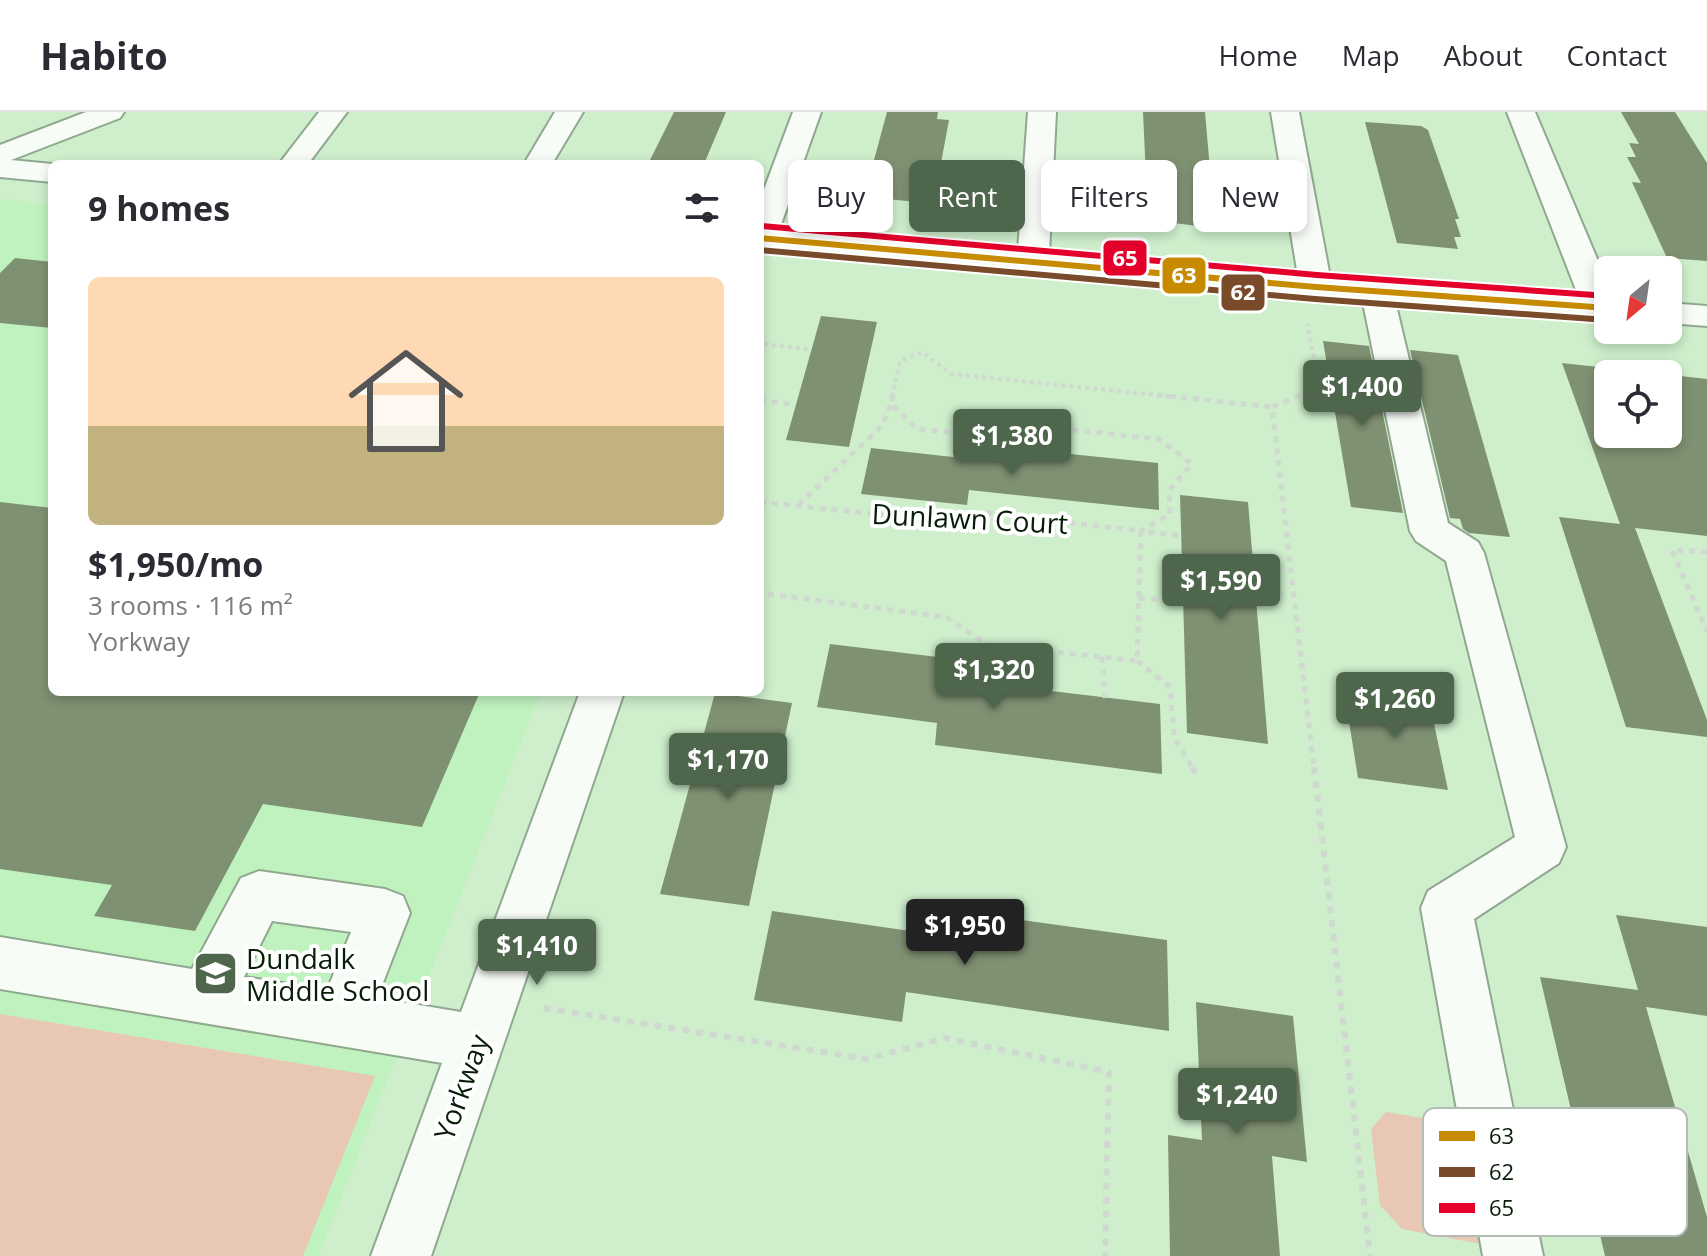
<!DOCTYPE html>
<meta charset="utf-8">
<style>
:root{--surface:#fff;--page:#f7f7f7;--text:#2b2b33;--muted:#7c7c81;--line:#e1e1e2;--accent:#4d664c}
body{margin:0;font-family:"Open Sans",sans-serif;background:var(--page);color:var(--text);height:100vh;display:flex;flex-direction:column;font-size:30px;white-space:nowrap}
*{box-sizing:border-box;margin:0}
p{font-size:26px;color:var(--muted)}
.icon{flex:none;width:44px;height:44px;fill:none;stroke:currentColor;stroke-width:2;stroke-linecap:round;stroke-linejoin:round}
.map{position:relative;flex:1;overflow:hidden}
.details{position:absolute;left:48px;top:48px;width:716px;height:536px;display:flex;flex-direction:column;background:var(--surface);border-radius:12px;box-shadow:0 4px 12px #0003}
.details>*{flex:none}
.banner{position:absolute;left:788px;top:48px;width:760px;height:72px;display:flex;gap:16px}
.needle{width:52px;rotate:209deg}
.controls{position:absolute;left:1594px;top:144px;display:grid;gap:16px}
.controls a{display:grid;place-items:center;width:88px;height:88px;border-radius:12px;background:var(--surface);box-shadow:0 4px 12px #0003;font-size:40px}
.price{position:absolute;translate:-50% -68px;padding:0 18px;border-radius:8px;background:var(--accent);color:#fff;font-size:26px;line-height:52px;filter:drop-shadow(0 2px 4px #0008)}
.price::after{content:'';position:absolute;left:50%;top:48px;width:24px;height:18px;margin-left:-12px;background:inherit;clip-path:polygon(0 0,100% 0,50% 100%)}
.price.on{background:#222;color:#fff}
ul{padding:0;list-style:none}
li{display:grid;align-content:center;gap:16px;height:424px;padding:0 40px}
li+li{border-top:2px solid var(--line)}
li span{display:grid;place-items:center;height:248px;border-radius:12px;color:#555}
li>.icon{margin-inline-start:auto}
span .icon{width:144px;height:144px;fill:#fffc;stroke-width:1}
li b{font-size:34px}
h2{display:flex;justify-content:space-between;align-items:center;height:96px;padding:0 40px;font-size:34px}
.tag{padding:0 28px;border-radius:12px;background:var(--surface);box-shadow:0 4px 12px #0003;font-size:28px;line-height:72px}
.tag.on{background:var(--accent);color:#fff}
header{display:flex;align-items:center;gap:48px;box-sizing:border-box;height:112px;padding:0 40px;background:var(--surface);border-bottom:2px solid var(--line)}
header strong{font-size:38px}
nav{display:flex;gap:44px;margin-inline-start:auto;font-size:28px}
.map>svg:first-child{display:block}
.built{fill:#c0f2bf}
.green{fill:#e8c8b5}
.building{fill:#7f9173;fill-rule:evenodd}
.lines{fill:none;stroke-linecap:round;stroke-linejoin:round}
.minor-casing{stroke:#90a88f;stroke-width:4}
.path-far2{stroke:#cfd9cf;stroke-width:4;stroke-dasharray:4 4;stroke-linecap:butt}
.path-far1{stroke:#cfd9cf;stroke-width:5;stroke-dasharray:6 6;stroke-linecap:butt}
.path{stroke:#cfd9cf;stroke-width:6;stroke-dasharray:7 7;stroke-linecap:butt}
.minor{fill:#f8fcf7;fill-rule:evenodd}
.bus-1-casing{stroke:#fff;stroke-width:10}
.bus-2-casing{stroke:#fff;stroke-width:10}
.bus-3-casing{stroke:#fff;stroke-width:10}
.bus-1{stroke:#c78b01;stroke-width:6}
.bus-2{stroke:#7a4b2a;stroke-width:6}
.bus-3{stroke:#e4002b;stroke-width:6}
.labels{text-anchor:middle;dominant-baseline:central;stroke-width:8;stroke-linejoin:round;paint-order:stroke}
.street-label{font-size:28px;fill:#071d07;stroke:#fff}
.poi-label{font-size:28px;fill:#071d07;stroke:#fff;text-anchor:start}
.key{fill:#fff;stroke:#b5bbb5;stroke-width:2}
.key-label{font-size:22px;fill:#071d07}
.line-badge{stroke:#fff;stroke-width:3}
.badge-label{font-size:22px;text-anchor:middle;font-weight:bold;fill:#fff}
</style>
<header>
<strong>Habito</strong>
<nav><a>Home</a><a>Map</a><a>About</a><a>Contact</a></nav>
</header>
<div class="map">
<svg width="1707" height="1144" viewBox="0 0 1707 1144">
<rect width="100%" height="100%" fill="#ceeecc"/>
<path class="built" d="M 0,87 L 52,92 L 52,580 L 541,580 L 318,1144 L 0,1144 Z"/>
<path class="green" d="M 0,902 L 375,964 L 303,1144 L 0,1144 Z
M 1386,1000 L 1464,1013 L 1486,1133 L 1402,1117 L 1380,1093 L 1371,1017 Z"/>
<path class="building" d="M 674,0 L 726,0 L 704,52 L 648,52 Z
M 887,0 L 938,0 L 937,7 L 949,8 L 938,67 L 924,65 L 918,90 L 864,85 Z
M 1143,0 L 1205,0 L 1215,116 L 1148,108 Z
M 1621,0 L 1675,0 L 1707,51 L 1707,149 L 1667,146 L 1632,70 L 1641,71 L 1627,45 L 1636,45 L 1629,31 L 1639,32 Z
M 1365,10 L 1421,14 L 1428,18 L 1459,107 L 1455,107 L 1461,125 L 1454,125 L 1458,137 L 1397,131 Z
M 15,146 L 52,150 L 52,216 L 0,211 L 0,161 Z
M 821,204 L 877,210 L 849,335 L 786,328 Z
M 1323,229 L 1369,234 L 1403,401 L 1351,395 Z
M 1410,238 L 1458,243 L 1510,425 L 1469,421 L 1463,417 L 1460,407 L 1450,406 Z
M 1562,251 L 1707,267 L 1707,424 L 1635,416 L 1707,608 L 1707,625 L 1626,615 L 1559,405 L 1620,412 ZM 1608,262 L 1668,262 L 1668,322 L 1608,322 Z
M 972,332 L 1158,351 L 1159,398 L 969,378 L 967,393 L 861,382 L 871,336 L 971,347 Z
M 1180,383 L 1248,390 L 1268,632 L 1187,621 Z
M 0,390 L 52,396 L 52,580 L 480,580 L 422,715 L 263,692 L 195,819 L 94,804 L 112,773 L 0,757 Z
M 830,532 L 946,546 L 944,566 L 1160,592 L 1162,662 L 935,633 L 937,611 L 817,595 Z
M 1344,578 L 1429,588 L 1448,678 L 1358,666 Z
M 715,581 L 792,591 L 749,794 L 660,782 Z
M 913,793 L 1167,828 L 1169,919 L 906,880 L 902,910 L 754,888 L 772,799 L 910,819 Z
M 1616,803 L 1707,815 L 1707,904 L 1646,895 L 1707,1105 L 1707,1144 L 1605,1144 L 1540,865 L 1638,878 Z
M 1196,890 L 1293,904 L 1307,1050 L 1272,1044 L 1280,1144 L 1170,1144 L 1168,1023 L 1202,1028 Z"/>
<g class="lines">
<defs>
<path id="minor" d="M 86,0 L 124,0 L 120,6 L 11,48 L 52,52 L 52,70 L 0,65 L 0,33 Z
M 319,0 L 347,0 L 308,52 L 279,52 Z
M 555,0 L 583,0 L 552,52 L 524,52 Z
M 793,0 L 821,0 L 779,118 L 1018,139 L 1028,0 L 1056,0 L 1049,142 L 1298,164 L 1271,0 L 1299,0 L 1330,165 L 1578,183 L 1507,0 L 1535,0 L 1606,168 L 1608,206 L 1395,189 L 1448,411 L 1478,430 L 1484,441 L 1566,735 L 1559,751 L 1474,807 L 1543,1144 L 1483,1144 L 1421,796 L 1428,779 L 1515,725 L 1446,449 L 1416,429 L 1410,419 L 1362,186 L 1316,185 L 760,137 L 760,88 Z
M 1668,191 L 1707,194 L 1707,214 L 1668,211 Z
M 580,580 L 624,580 L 431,1144 L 371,1144 L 442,951 L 0,877 L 0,825 L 192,857 L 241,766 L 259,759 L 385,777 L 403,784 L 410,801 L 377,886 L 461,900 ZM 272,809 L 351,820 L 327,878 L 244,865 Z"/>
</defs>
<use href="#minor" class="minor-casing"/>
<path class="path-far2" d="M 764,232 L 811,238
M 892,285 L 900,249 L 922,240 L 951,262 L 1176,285
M 1296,285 L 1320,275 L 1307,212"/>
<path class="path-far1" d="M 893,283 L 891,292 L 917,317 L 952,320 L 980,308 L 1158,327 L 1192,352 L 1169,378 L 1170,402 L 1141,419 L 1181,424
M 1157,283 L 1272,295
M 1300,283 L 1272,295 L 1314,657
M 760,288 L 796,293
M 760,390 L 952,410 L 988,401 L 1141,419 L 1137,549 L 986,532 L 946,505 L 760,481
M 798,393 L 882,314 L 891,292
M 1707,440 L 1672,438 L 1707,520
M 1139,486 L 1183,490
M 1102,545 L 1105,586
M 1137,549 L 1170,575 L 1174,625 L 1193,657"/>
<path class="path" d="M 1192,655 L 1198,666
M 1314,655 L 1370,1144
M 544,896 L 867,947 L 945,926 L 1109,960 L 1105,1144"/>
<use href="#minor" class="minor"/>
<defs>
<path id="bus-1" d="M 760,126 L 1316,175 L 1608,196"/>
<path id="bus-2" d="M 760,138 L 1315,187 L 1607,208"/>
<path id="bus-3" d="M 761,114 L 1317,163 L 1608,184"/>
</defs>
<use href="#bus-1" class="bus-1-casing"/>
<use href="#bus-2" class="bus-2-casing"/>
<use href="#bus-3" class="bus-3-casing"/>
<use href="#bus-1" class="bus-1"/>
<use href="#bus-2" class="bus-2"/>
<use href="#bus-3" class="bus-3"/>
</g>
<defs>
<symbol id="school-square" viewBox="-11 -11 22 22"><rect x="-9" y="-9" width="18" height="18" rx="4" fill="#4d664c" stroke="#fff"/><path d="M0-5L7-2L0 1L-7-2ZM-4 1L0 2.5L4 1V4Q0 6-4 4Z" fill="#fff"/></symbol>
</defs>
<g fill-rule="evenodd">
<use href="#school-square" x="190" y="836" width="51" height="51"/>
</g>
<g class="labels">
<g class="street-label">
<text transform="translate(970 406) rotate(3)">Dunlawn Court</text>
<text transform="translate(461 975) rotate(-70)">Yorkway</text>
</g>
<g class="poi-label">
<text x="246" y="846">Dundalk<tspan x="246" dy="32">Middle School</tspan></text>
</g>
</g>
<rect x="1423" y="996" width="264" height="128" rx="12" class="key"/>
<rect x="1439" y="1019" width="36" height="10" fill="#c78b01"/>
<rect x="1439" y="1055" width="36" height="10" fill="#7a4b2a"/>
<rect x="1439" y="1091" width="36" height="10" fill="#e4002b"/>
<g class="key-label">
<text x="1489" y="1032">63</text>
<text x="1489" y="1068">62</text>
<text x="1489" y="1104">65</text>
</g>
<g class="line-badge">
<rect x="1102" y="127" width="46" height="38" rx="8" fill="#e4002b"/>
<rect x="1161" y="144" width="46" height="39" rx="8" fill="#c78b01"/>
<rect x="1220" y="161" width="46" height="39" rx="8" fill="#7a4b2a"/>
</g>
<g class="badge-label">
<text x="1125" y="154">65</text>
<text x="1184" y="171">63</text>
<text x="1243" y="188">62</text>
</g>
</svg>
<div class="controls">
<a><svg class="needle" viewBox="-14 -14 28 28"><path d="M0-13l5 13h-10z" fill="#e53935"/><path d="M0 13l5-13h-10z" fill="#7c7c81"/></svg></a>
<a><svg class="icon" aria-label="locate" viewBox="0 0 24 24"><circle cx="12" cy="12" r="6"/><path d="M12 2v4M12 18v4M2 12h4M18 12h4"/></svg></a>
</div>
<b class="price" style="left:1362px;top:316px">$1,400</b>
<b class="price" style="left:1012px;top:365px">$1,380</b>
<b class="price" style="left:1221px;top:510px">$1,590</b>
<b class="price" style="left:994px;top:599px">$1,320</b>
<b class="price" style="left:1395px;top:628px">$1,260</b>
<b class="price" style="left:728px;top:689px">$1,170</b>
<b class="price on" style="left:965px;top:855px">$1,950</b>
<b class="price" style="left:537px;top:875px">$1,410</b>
<b class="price" style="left:1237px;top:1024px">$1,240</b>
<div class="banner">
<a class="tag">Buy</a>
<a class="tag on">Rent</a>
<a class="tag">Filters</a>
<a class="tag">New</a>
</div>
<section class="details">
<h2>9 homes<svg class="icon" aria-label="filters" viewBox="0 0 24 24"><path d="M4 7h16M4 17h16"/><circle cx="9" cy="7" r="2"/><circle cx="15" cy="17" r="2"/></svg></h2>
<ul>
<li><span style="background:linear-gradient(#ffd9b3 60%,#c2b280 0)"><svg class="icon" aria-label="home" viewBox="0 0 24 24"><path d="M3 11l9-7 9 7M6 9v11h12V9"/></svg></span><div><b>$1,950/mo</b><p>3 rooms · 116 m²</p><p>Yorkway</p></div></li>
</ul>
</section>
</div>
